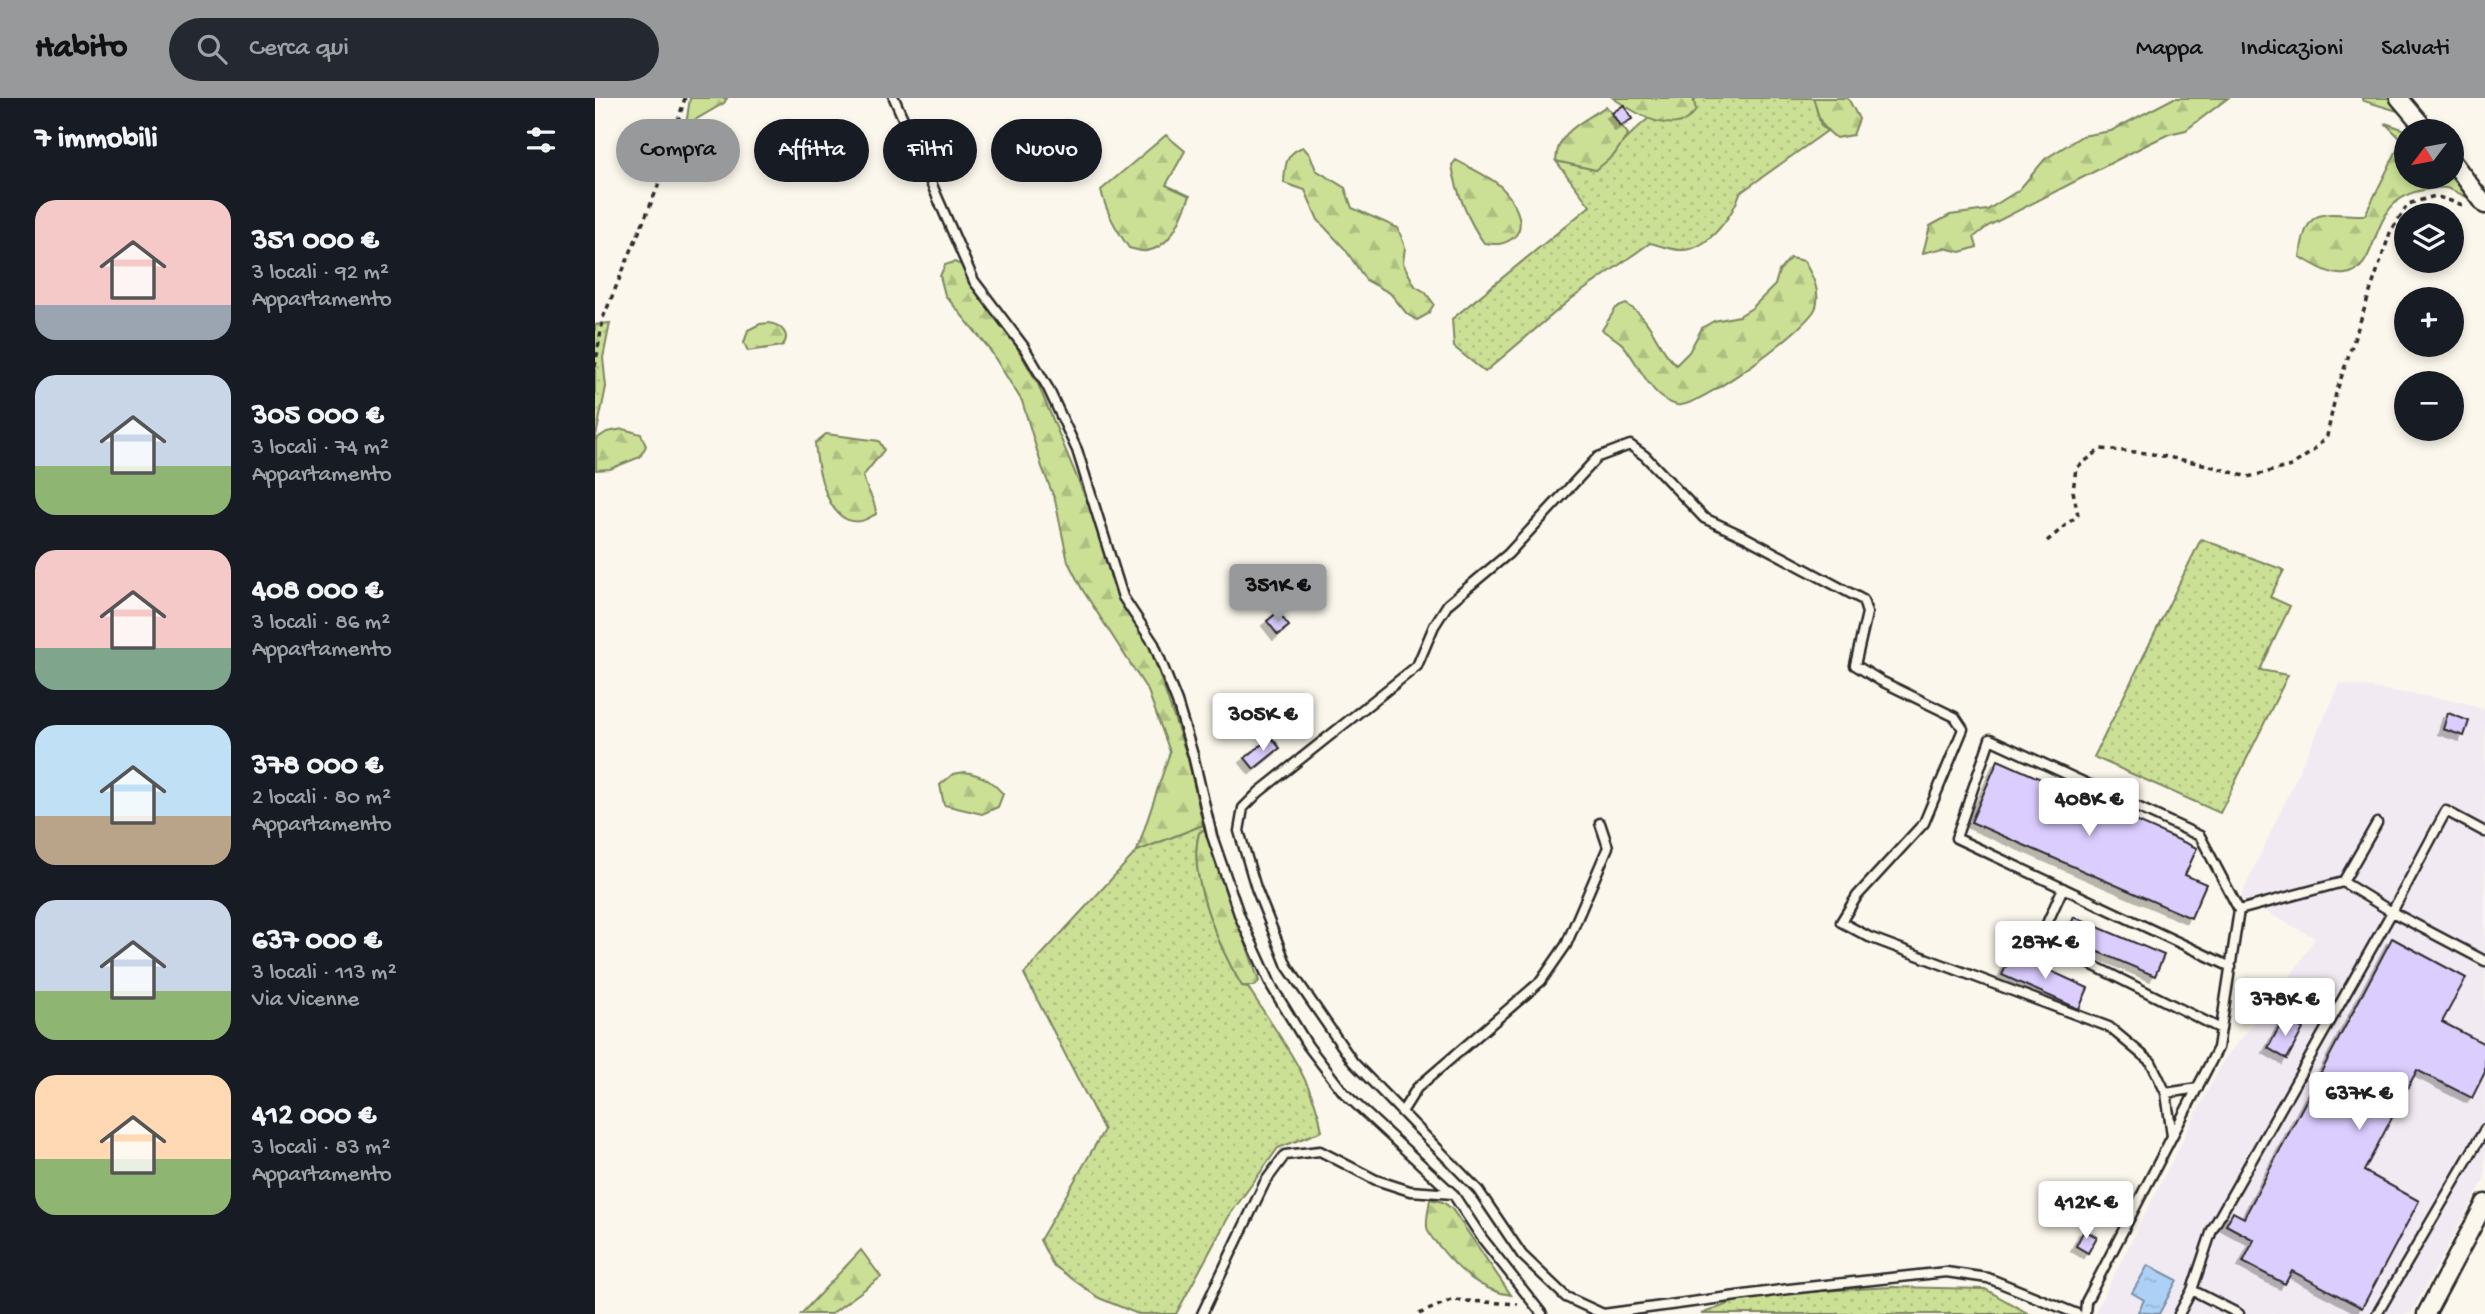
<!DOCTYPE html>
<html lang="it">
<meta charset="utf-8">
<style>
:root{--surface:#171b24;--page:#242831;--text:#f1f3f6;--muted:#9ea1a6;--accent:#98999b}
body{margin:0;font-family:"Gochi Hand",sans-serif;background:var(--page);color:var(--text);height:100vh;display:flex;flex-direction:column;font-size:26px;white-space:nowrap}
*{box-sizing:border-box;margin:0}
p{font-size:23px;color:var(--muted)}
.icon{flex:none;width:38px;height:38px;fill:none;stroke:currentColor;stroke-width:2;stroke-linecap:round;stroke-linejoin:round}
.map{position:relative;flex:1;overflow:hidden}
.drawer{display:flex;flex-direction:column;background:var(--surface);width:595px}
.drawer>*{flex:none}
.top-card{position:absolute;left:21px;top:21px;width:665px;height:63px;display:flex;gap:14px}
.needle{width:46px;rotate:238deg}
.buttons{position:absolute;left:1799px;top:21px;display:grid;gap:14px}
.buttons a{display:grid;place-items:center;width:70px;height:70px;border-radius:50%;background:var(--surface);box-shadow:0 4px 10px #0003;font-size:35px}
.price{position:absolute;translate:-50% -60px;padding:0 16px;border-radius:7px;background:#fff;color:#222;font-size:23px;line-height:46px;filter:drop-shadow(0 2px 4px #0008)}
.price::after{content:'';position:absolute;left:50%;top:42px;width:21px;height:16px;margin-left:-10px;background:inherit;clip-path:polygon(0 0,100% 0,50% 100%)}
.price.current{background:var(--accent);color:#111}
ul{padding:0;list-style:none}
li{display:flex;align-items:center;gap:21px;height:175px;padding:0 35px}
li span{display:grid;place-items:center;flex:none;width:196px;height:140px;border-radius:21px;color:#555}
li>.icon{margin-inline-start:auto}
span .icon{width:84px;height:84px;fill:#fffc;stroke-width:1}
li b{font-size:30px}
h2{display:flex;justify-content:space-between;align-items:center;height:84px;padding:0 35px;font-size:30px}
.chip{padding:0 24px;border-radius:32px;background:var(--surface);box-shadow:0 4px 10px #0003;font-size:24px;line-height:63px}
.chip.current{background:var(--accent);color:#111}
header{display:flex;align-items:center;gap:42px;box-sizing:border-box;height:98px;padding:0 35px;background:var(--accent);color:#111}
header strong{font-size:33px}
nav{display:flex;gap:38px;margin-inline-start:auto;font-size:24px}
.search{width:490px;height:63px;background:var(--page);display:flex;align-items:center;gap:18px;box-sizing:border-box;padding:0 24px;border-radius:38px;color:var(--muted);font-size:26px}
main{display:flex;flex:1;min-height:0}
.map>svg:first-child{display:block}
.built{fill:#f2eaf2}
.grass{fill:url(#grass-dots);stroke:#7b8660;stroke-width:2}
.forest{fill:url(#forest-firs);stroke:#7b8660;stroke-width:2}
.water{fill:url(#water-ripples);stroke:#798fa5;stroke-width:2}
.building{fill:#dccdff;stroke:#2b2b2b;stroke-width:2;filter:url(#shadow)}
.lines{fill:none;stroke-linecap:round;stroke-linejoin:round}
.lane-casing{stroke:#2b2b2b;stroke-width:13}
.street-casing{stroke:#2b2b2b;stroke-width:21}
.path{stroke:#2b2b2b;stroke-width:3.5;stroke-dasharray:5 5;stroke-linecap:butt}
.lane{stroke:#fbf7ec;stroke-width:8}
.street{stroke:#fbf7ec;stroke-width:16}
</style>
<header>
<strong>Habito</strong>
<div class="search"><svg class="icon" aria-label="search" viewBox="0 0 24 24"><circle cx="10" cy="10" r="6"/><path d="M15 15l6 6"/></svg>Cerca qui</div>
<nav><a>Mappa</a><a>Indicazioni</a><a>Salvati</a></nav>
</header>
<main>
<section class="drawer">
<h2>7 immobili<svg class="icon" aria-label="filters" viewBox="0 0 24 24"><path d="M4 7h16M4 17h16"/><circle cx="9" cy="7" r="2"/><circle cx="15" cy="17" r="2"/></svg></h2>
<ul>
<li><span style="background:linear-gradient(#f6c9c9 75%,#9aa5b1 0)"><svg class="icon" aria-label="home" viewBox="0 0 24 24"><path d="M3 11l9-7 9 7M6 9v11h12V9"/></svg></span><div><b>351 000 €</b><p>3 locali · 92 m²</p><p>Appartamento</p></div></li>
<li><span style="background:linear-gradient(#c9d6e8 65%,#8fb573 0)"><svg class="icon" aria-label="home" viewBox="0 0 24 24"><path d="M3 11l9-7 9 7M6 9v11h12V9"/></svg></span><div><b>305 000 €</b><p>3 locali · 74 m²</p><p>Appartamento</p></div></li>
<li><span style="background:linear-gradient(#f6c9c9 70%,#7fa58c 0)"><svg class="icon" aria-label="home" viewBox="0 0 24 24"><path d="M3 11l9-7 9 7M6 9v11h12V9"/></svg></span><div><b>408 000 €</b><p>3 locali · 86 m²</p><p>Appartamento</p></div></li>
<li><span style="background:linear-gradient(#bfe0f5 65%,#b9a48a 0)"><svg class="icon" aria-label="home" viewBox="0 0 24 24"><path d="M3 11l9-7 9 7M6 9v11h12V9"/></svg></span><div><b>378 000 €</b><p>2 locali · 80 m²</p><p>Appartamento</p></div></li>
<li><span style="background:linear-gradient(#c9d6e8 65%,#8fb573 0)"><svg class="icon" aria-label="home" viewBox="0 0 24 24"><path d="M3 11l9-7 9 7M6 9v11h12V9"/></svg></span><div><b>637 000 €</b><p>3 locali · 113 m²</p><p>Via Vicenne</p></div></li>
<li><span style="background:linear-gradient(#ffd9b3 60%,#8fb573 0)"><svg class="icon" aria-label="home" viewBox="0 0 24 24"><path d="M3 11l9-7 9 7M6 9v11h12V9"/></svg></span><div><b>412 000 €</b><p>3 locali · 83 m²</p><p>Appartamento</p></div></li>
</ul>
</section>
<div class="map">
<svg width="1890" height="1216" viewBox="0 0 1890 1216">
<defs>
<pattern id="grass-dots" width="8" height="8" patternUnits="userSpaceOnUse" patternTransform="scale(1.75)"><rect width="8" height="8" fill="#cbe095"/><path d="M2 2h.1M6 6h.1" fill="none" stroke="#aec081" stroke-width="1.8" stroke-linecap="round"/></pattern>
<pattern id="forest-firs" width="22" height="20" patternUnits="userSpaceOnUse" patternTransform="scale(1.75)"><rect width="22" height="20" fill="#cbe095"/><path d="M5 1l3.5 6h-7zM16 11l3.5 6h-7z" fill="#aec081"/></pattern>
<pattern id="water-ripples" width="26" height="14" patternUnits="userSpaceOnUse" patternTransform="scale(1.75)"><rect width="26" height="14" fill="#add1f6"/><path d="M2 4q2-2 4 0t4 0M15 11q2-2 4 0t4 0" fill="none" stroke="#95b4d3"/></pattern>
<filter id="shadow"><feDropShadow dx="-5" dy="5" stdDeviation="0" flood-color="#0004"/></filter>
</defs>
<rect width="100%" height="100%" fill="#fbf7ec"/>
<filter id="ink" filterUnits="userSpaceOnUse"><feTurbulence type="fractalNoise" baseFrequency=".0143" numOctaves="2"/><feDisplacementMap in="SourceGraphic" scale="14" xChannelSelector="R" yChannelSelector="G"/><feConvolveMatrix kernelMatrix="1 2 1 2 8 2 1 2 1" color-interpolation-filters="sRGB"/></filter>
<g filter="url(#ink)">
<path class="built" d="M 1744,585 L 1868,604 L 1890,612 L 1890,1080 L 1816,1216 L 1499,1216 L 1629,961 L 1684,896 L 1720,840 L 1645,800 L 1738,601 Z"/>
<path class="grass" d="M 1098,0 L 1217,0 L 1219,2 L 1226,28 L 1232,33 L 1145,95 C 1138,117 1114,151 1088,152 C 1078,153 1065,147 1055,145 L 976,201 L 890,274 L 859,249 L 857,221 L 995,108 L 961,63 L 1001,72 C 1019,54 1034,36 1054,20 L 1067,24 L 1100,3 Z
M 15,225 L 8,260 L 11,289 L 0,343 L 0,227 Z
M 1606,441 L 1689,472 L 1675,499 L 1695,508 L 1665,572 L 1693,577 L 1625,715 L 1499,659 Z
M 608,727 L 610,731 L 604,735 C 592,778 625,851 647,888 L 653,889 C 680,933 719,981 727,1033 L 683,1050 L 634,1118 L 581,1216 L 543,1216 L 504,1200 L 458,1167 L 445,1142 L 509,1032 L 429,876 L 542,753 Z
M 1296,1189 L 1390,1191 L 1434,1216 L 1106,1216 L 1158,1197 Z"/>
<path class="forest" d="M 95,0 L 132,0 L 129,5 L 91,27 Z
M 1018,0 L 1098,0 L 1101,12 C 1081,42 1040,15 1018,0 Z
M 1217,0 L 1252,0 L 1254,2 L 1264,21 L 1258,37 L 1241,40 C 1224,26 1225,23 1219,2 Z
M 1579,0 L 1633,0 L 1591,32 L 1574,36 L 1551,47 L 1393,128 L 1379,139 L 1382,149 L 1366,154 L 1349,150 L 1328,155 L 1335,128 L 1355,117 L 1392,112 L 1424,92 L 1450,61 L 1487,38 L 1516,33 Z
M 1767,0 L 1793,0 L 1806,14 L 1769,3 Z
M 1011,8 L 1033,36 L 1019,57 L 1001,72 L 961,63 C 962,32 989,24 1011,8 Z
M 1790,25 L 1813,33 L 1811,79 L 1857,78 L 1876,101 C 1868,98 1859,92 1851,90 C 1845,89 1836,91 1829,92 C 1769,101 1789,172 1750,176 C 1735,178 1718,166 1705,159 C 1711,106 1727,117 1770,117 L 1807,42 Z
M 571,37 L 590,53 L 571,87 L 595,98 C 586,119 577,150 551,153 C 546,154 539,151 534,150 C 521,131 511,114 506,92 Z
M 708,49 L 715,57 L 721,72 L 750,90 L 757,110 L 803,130 L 810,149 L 808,165 L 820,188 L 830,194 L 839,206 L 833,216 L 822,222 L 812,216 L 795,195 L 771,182 L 750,151 L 723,122 L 710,92 L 689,85 C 690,68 690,55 708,49 Z
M 861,62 C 871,68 897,80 904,87 C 916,98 934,125 919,139 C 910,147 901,147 889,145 C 873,123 861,93 857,67 Z
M 1195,160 L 1209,163 C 1217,177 1226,193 1221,209 C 1214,230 1103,311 1082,307 C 1056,301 1044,266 1029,248 C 1023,241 1014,237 1007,232 L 1021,210 L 1031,206 C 1060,223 1059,247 1081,267 L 1094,254 L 1107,230 L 1119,223 L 1144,218 L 1157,210 L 1180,187 L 1184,173 Z
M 359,164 L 367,167 L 412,232 L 443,286 L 504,432 L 516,481 L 552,540 L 593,661 L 608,727 L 542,753 L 575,654 L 553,593 L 487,491 L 473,464 L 460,402 L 447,369 L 427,303 L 393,249 L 350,197 L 345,178 L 350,167 Z
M 174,225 C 186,227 197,237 187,248 L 153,253 L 149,245 L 153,232 L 165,226 Z
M 28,331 L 46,336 L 51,348 L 45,359 L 15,371 L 1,372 L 1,341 L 12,334 Z
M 231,336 L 284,343 L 289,352 L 268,378 C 271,393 281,401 281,416 C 277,418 271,422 266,423 C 232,429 222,369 220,345 Z
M 370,674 C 387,677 397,683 408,696 L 403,709 L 387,716 L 349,707 L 345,687 L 358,676 Z
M 610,731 L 664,883 L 660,888 L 647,888 C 625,851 592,778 604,735 Z
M 835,1101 L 848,1104 L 857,1111 L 916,1197 C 884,1192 863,1172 844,1148 C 839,1142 833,1137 832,1129 C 831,1120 834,1110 835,1101 Z
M 266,1152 L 286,1179 L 236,1216 L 206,1216 Z"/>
<path class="water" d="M 1553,1167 L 1582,1182 L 1564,1216 L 1543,1214 L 1549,1202 L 1537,1195 Z"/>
<path class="building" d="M 1029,7 L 1037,21 L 1025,28 L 1017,15 Z
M 683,514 L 694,528 L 683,537 L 672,523 Z
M 1853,615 L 1874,623 L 1869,638 L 1848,631 Z
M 676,639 L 685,650 L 659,671 L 650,660 Z
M 1403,662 L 1602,750 L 1590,777 L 1611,786 L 1596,820 L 1376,724 Z
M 1479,819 L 1569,857 L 1560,878 L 1470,840 Z
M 1797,840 L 1871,880 L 1847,924 L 1890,946 L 1890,974 L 1877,1000 L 1822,972 L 1769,1073 L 1824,1103 L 1767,1210 L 1697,1173 L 1690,1186 L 1648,1164 L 1659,1142 L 1631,1127 L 1638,1114 L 1649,1120 Z
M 1417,855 L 1493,890 L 1484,911 L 1407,877 Z
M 1689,920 L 1708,931 L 1692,961 L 1673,950 Z
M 1489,1132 L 1502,1139 L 1493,1155 L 1481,1148 Z"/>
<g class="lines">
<defs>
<path id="lane" d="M 299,0 L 379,183 L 429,249 L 453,290 L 482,352 L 528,499 L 559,546 L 582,604 L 598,657 L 617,738 L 645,819 L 677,889 L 713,948 L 749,995 L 858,1096 L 887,1140 L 947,1216
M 1748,784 L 1782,725
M 1468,790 L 1445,841 L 1626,931
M 1644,812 L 1748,784 L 1797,814 L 1890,863
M 1571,995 L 1603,990
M 807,1014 L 822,990 L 946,883 L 971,847 L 1013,749 L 1005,725
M 1597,1192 L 1617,1132 L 1797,814 L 1851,713 L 1890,734
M 607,1216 L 670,1084 L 690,1057 L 725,1053 L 781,1082 L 815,1093 L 858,1096
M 1482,1216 L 1393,1180 L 1351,1174 L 1194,1191 L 1008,1216 L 971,1199 L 927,1157 L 883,1092 L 758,964 L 692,868 L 661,790 L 644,733 L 648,710 L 664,694 L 822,568 L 839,528 L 853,506 L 913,456 L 1003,359 L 1035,347 L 1050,358 L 1109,420 L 1148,438 L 1268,502 L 1272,515 L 1260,567 L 1286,583 L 1360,619 L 1368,631 L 1329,725 L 1262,798 L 1246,824 L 1274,839 L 1514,929 L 1556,964 L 1571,995 L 1577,1038
M 1490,1216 L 1491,1204 L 1623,950 L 1644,812 L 1605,738 L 1395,641 L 1361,740 L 1636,869
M 1584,1216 L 1597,1192 L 1644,1216
M 1782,1216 L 1890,1031"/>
<path id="street" d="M 1804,0 L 1832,33
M 1857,63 L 1890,107
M 1831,1216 L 1890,1105"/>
</defs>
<use href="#lane" class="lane-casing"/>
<use href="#street" class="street-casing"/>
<path class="path" d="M 0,269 L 8,220 L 62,91 L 90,0
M 1452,443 L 1483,417 L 1478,393 L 1481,370 L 1506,351 L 1552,355 L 1608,366 L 1653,379 L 1696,368 L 1718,353 L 1732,338 L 1741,295 L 1795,135 L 1813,106 L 1840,98 L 1868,107
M 824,1216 L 856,1202 L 923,1206"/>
<use href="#lane" class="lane"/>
<use href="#street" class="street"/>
</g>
</g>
</svg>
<div class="buttons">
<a><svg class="needle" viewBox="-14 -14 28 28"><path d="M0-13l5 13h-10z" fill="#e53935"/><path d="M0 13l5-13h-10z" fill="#9ea1a6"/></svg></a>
<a><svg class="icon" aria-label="layers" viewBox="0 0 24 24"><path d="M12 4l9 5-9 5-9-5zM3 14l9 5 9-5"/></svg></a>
<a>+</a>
<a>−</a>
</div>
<b class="price current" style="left:683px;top:526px">351K €</b>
<b class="price" style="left:668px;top:655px">305K €</b>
<b class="price" style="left:1494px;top:740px">408K €</b>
<b class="price" style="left:1450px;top:883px">287K €</b>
<b class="price" style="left:1690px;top:940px">378K €</b>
<b class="price" style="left:1764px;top:1034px">637K €</b>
<b class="price" style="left:1491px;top:1143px">412K €</b>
<div class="top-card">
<a class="chip current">Compra</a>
<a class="chip">Affitta</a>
<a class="chip">Filtri</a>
<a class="chip">Nuovo</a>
</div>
</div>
</main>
